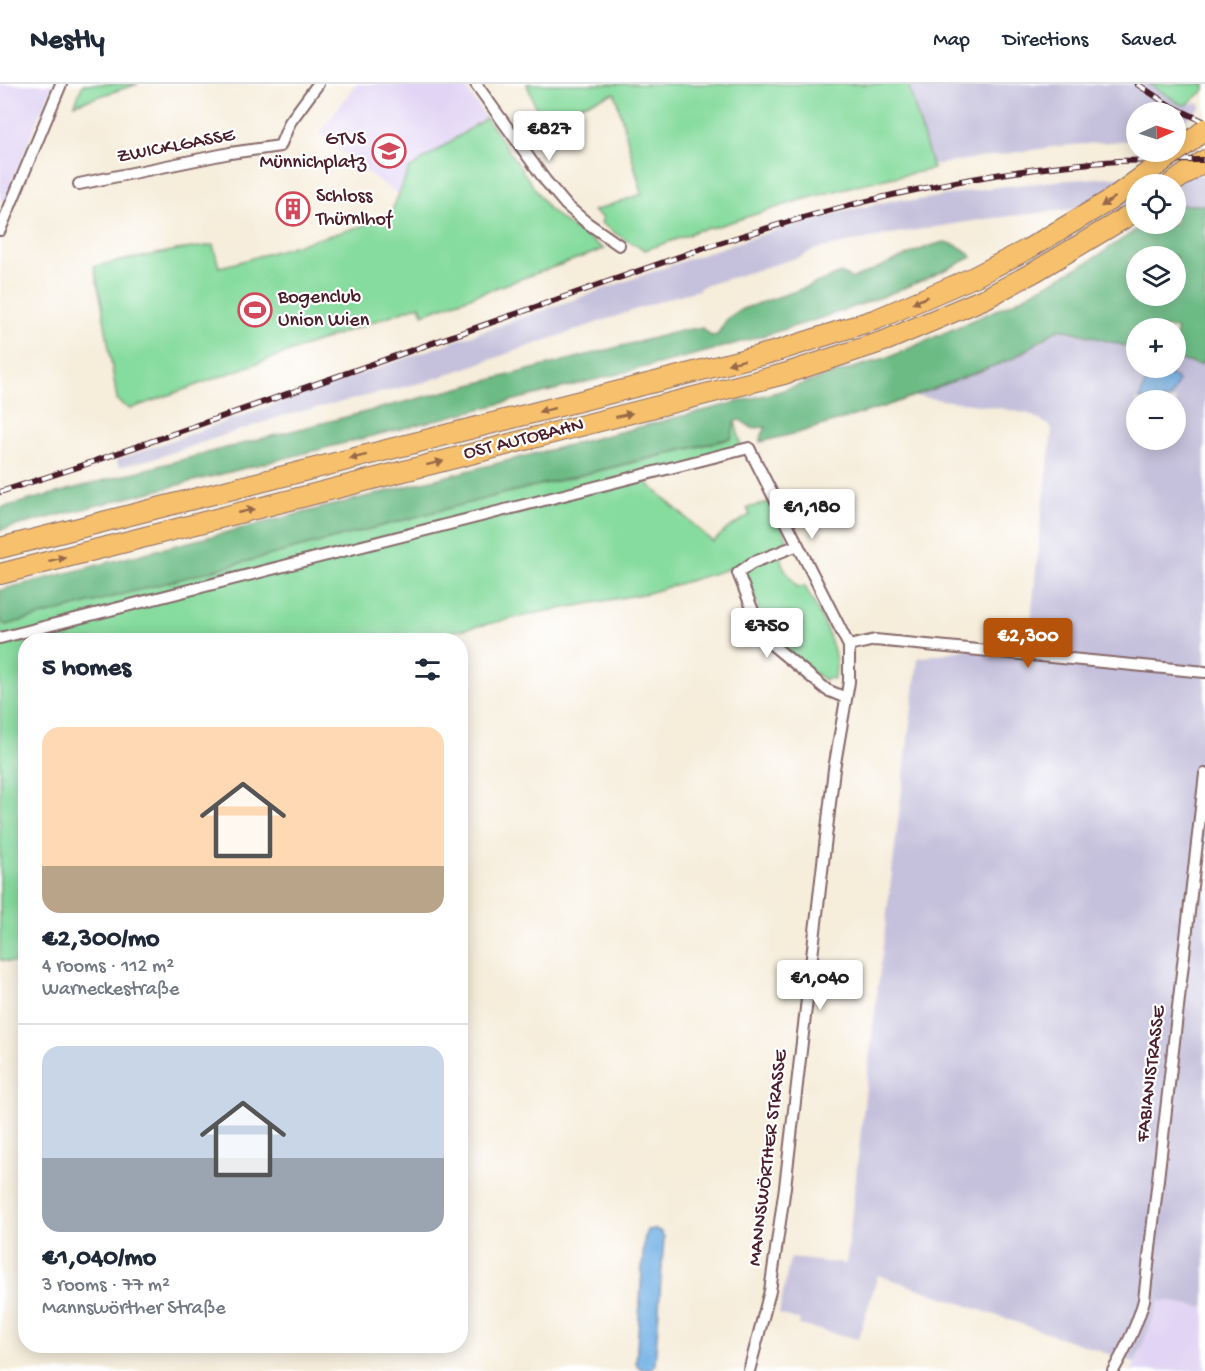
<!DOCTYPE html>
<meta charset="utf-8">
<style>
:root{--surface:#fff;--page:#f2f2f3;--text:#1f2937;--muted:#747a83;--line:#e0e1e3;--accent:#b45309}
body{margin:0;font-family:"Gochi Hand",sans-serif;background:var(--page);color:var(--text);height:100vh;display:flex;flex-direction:column;font-size:22px;white-space:nowrap}
*{box-sizing:border-box;margin:0}
p{font-size:20px;color:var(--muted)}
.icon{flex:none;width:33px;height:33px;fill:none;stroke:currentColor;stroke-width:2;stroke-linecap:round;stroke-linejoin:round}
.map{position:relative;flex:1;overflow:hidden}
.details{position:absolute;left:18px;top:549px;width:450px;height:720px;display:flex;flex-direction:column;background:var(--surface);border-radius:24px;box-shadow:0 3px 15px #0003}
.details>*{flex:none}
.needle{width:39px;rotate:87deg}
.controls{position:absolute;left:1126px;top:18px;display:grid;gap:12px}
.controls a{display:grid;place-items:center;width:60px;height:60px;border-radius:50%;background:var(--surface);box-shadow:0 3px 15px #0003;font-size:30px}
.price{position:absolute;translate:-50% -51px;padding:0 14px;border-radius:6px;background:#fff;color:#222;font-size:20px;line-height:39px;filter:drop-shadow(0 2px 3px #0008)}
.price::after{content:'';position:absolute;left:50%;top:36px;width:18px;height:14px;margin-left:-9px;background:inherit;clip-path:polygon(0 0,100% 0,50% 100%)}
.price.current{background:var(--accent);color:#fff}
ul{padding:0;list-style:none}
li{display:grid;align-content:center;gap:12px;height:318px;padding:0 24px}
li+li{border-top:2px solid var(--line)}
li span{display:grid;place-items:center;height:186px;border-radius:18px;color:#555}
li>.icon{margin-inline-start:auto}
span .icon{width:108px;height:108px;fill:#fffc;stroke-width:1}
li b{font-size:26px}
h2{display:flex;justify-content:space-between;align-items:center;height:72px;padding:0 24px;font-size:26px}
header{display:flex;align-items:center;gap:36px;box-sizing:border-box;height:84px;padding:0 30px;background:var(--surface);border-bottom:2px solid var(--line)}
header strong{font-size:28px}
nav{display:flex;gap:33px;margin-inline-start:auto;font-size:21px}
.map>svg:first-child{display:block}
.built{fill:#e1d4f4}
.industrial{fill:#c5c0db;fill-rule:evenodd}
.green{fill:#86db9e;stroke:#687d64;stroke-width:1.5}
.forest{fill:#6cbb85;stroke:#5b6d58;stroke-width:1.5;fill-rule:evenodd}
.water{fill:#72b1e5;stroke:#5e6888;stroke-width:1.5}
.lines{fill:none;stroke-linecap:round;stroke-linejoin:round}
.minor-casing{stroke:#866769;stroke-width:14}
.motorway-casing{stroke:#866769;stroke-width:22}
.minor{stroke:#fff;stroke-width:10}
.motorway{stroke:#f7c06c;stroke-width:20}
.rail-casing{stroke:#4a1f2b;stroke-width:6}
.rail{stroke:#fff;stroke-width:4;stroke-dasharray:11;stroke-linecap:butt}
.motorway-bridge-casing{stroke:#866769;stroke-width:22;stroke-linecap:butt}
.motorway-bridge{stroke:#f7c06c;stroke-width:20}
.oneway{fill:#986748}
.labels{text-anchor:middle;dominant-baseline:central;stroke-width:4.5;stroke-linejoin:round;paint-order:stroke}
.poi-label{font-size:20px;fill:#4a1f2b;stroke:#fff;text-anchor:start}
.street-label{font-size:20px;fill:#4a1f2b;stroke:#fff}
</style>
<header>
<strong>Nestly</strong>
<nav><a>Map</a><a>Directions</a><a>Saved</a></nav>
</header>
<div class="map">
<svg width="1205" height="1287" viewBox="0 0 1205 1287">
<rect width="100%" height="100%" fill="#fff"/>
<filter id="ink" filterUnits="userSpaceOnUse"><feTurbulence type="fractalNoise" baseFrequency=".0167" numOctaves="2"/><feDisplacementMap in="SourceGraphic" scale="12" xChannelSelector="R" yChannelSelector="G"/><feConvolveMatrix kernelMatrix="1 2 1 2 8 2 1 2 1" color-interpolation-filters="sRGB"/></filter>
<filter id="wash" filterUnits="userSpaceOnUse"><feTurbulence type="fractalNoise" baseFrequency=".008" numOctaves="4" result="noise"/><feDisplacementMap in="SourceGraphic" scale="24" xChannelSelector="R" yChannelSelector="G"/><feGaussianBlur stdDeviation="1.35" result="paint"/><feColorMatrix in="noise" values="0 0 0 0 0 0 0 0 0 0 0 0 0 0 0 0 0 1.4 0 .05"/><feComposite in="paint" operator="in"/></filter>
<g filter="url(#wash)">
<rect width="100%" height="100%" fill="#f6eddb"/>
<path class="built" d="M 0,0 L 54,0 L 38,34 L 5,118 L 0,116 Z
M 355,0 L 463,0 L 486,34 L 409,85 L 398,110 L 369,90 L 320,50 Z
M 1160,1217 L 1169,1217 L 1205,1224 L 1205,1287 L 1131,1287 L 1135,1279 Z"/>
<path class="industrial" d="M 908,0 L 1149,0 L 1182,21 L 1197,19 L 1202,22 L 1176,43 L 1176,28 L 1137,28 L 1137,56 L 1059,62 L 932,81 Z
M 1205,91 L 1205,121 L 1176,121 L 1176,100 L 1137,100 L 1137,121 L 1110,121 L 986,135 L 891,150 L 813,166 L 800,173 L 707,201 L 699,204 L 699,206 L 672,213 L 425,298 L 279,333 L 159,373 L 119,383 L 116,376 L 712,167 L 764,150 L 842,128 L 900,115 L 912,117 L 996,103 L 1056,97 L 1110,93 Z
M 1060,244 L 1137,265 L 1137,284 L 1176,284 L 1176,275 L 1200,281 L 1205,275 L 1205,1224 L 1169,1217 L 1160,1217 L 1135,1279 L 878,1191 L 858,1255 L 799,1241 L 800,1236 L 779,1230 L 790,1174 L 846,1180 L 869,976 L 918,574 L 1028,554 L 1030,545 L 1043,417 L 1044,416 L 1052,346 L 1050,342 L 1029,330 L 999,324 L 914,312 L 1012,275 ZM 1137,316 L 1176,316 L 1176,356 L 1137,356 Z"/>
<path class="green" d="M 83,0 L 138,0 L 75,20 Z
M 527,0 L 908,0 L 933,85 L 861,100 L 801,116 L 715,143 L 695,147 L 688,151 L 645,166 L 624,155 L 601,139 L 603,134 L 593,127 L 642,110 L 615,9 L 540,35 Z
M 1149,0 L 1205,0 L 1205,6 L 1188,20 L 1182,21 Z
M 486,34 L 548,124 L 560,135 L 604,165 L 423,230 L 420,221 L 130,325 L 120,319 L 117,315 L 102,221 L 94,182 L 177,166 L 213,161 L 219,183 L 232,180 L 389,134 L 409,85 Z
M 735,337 L 741,362 L 646,398 L 713,458 L 727,445 L 750,431 L 747,424 L 770,418 L 787,455 C 773,477 785,484 797,503 L 805,502 C 815,522 846,574 833,595 L 827,594 L 825,596 C 793,577 774,558 756,525 L 759,523 L 746,495 L 735,483 L 648,509 L 537,529 L 415,556 L 26,556 L 25,881 L 0,876 L 0,537 L 6,541 L 499,411 L 731,355 Z"/>
<path class="forest" d="M 1176,121 L 1205,121 L 1205,275 L 1200,281 L 1176,275 L 1176,244 L 1137,244 L 1137,265 L 1060,244 L 1012,275 L 914,312 L 886,322 L 797,349 L 760,358 L 762,351 L 766,343 L 752,344 L 740,336 L 735,337 L 731,354 L 499,411 L 6,541 L 0,537 L 0,506 L 777,308 L 892,272 L 1012,219 L 1088,178 L 1145,140 L 1176,140 ZM 1137,172 L 1176,172 L 1176,212 L 1137,212 Z
M 944,158 C 955,160 965,164 972,173 C 888,216 799,242 709,267 L 0,446 L 0,424 L 241,360 L 684,246 L 702,244 L 712,252 L 717,251 L 727,235 L 742,225 L 799,206 L 841,189 L 852,195 C 883,183 912,166 944,158 Z"/>
<path class="water" d="M 1160,287 C 1167,289 1175,291 1178,298 L 1169,316 L 1140,316 C 1143,303 1146,291 1160,287 Z
M 655,1145 L 660,1147 L 664,1153 L 655,1281 L 649,1286 L 641,1285 L 636,1280 L 644,1157 L 647,1146 Z"/>
</g>
<g filter="url(#ink)">
<g class="lines">
<defs>
<path id="minor" d="M 476,0 L 545,96 L 566,121 L 586,138 L 619,161
M 79,100 L 230,69 L 280,62 L 290,38 L 318,0
M 0,146 L 61,0
M 798,461 L 752,479 L 738,489 L 755,532 L 771,560 L 827,606 L 846,614
M 0,554 L 749,364 L 849,562 L 849,598 L 834,685 L 785,1103 L 770,1207 L 749,1287
M 849,562 L 875,556 L 1205,588
M 1113,1287 C 1126,1264 1137,1242 1144,1216 L 1205,690"/>
<path id="motorway" d="M 1171,100 L 1205,76
M 0,464 L 777,267 L 877,235 L 974,193
M 0,490 L 784,290 L 887,256 L 986,214 L 1036,187 L 1123,135 L 1137,126"/>
</defs>
<use href="#minor" class="minor-casing"/>
<use href="#motorway" class="motorway-casing"/>
<use href="#minor" class="minor"/>
<use href="#motorway" class="motorway"/>
<defs>
<path id="rail" d="M 1137,0 L 1169,21 L 1205,38
M 0,408 L 78,383 L 710,162 C 842,119 979,86 1118,77 C 1147,76 1176,76 1205,76"/>
</defs>
<use href="#rail" class="rail-casing"/>
<use href="#rail" class="rail"/>
<defs>
<path id="motorway-bridge" d="M 974,193 L 1028,165 L 1110,116 L 1191,57 L 1205,45"/>
</defs>
<use href="#motorway-bridge" class="motorway-bridge-casing"/>
<use href="#motorway-bridge" class="motorway-bridge"/>
</g>
<defs><path id="oneway-solid" d="M-6-.8H1V-3.2L6.5 0L1 3.2V.8H-6Z" transform="scale(1.5)"/></defs>
<g class="oneway">
<use href="#oneway-solid" transform="translate(1108 118) rotate(147)"/>
<use href="#oneway-solid" transform="translate(920 216) rotate(156)"/>
<use href="#oneway-solid" transform="translate(736 278) rotate(166)"/>
<use href="#oneway-solid" transform="translate(547 326) rotate(166)"/>
<use href="#oneway-solid" transform="translate(624 331) rotate(-14)"/>
<use href="#oneway-solid" transform="translate(358 373) rotate(166)"/>
<use href="#oneway-solid" transform="translate(435 379) rotate(-14)"/>
<use href="#oneway-solid" transform="translate(246 427) rotate(-14)"/>
<use href="#oneway-solid" transform="translate(57 475) rotate(-14)"/>
</g>
</g>
<defs>
<symbol id="school-ring" viewBox="-11 -11 22 22"><circle r="9.5" fill="#fff" stroke="#d1495b" stroke-width="1.5"/><path d="M0-5L7-2L0 1L-7-2ZM-4 1L0 2.5L4 1V4Q0 6-4 4Z" fill="#d1495b"/></symbol>
<symbol id="building-ring" viewBox="-11 -11 22 22"><circle r="9.5" fill="#fff" stroke="#d1495b" stroke-width="1.5"/><path d="M-4-6H4V6H1V3H-1V6H-4ZM-2.5-4.3h1.7v1.8h-1.7ZM.8-4.3h1.7v1.8H.8ZM-2.5-1h1.7V.8h-1.7ZM.8-1h1.7V.8H.8Z" fill="#d1495b"/></symbol>
<symbol id="stadium-ring" viewBox="-11 -11 22 22"><circle r="9.5" fill="#fff" stroke="#d1495b" stroke-width="1.5"/><path d="M0-5a6.5 5 0 1 0 0 10a6.5 5 0 1 0 0-10ZM-3.5-1.8h7v3.6h-7Z" fill="#d1495b"/></symbol>
</defs>
<g fill-rule="evenodd">
<use href="#school-ring" x="370" y="48" width="38" height="38"/>
<use href="#building-ring" x="274" y="106" width="38" height="38"/>
<use href="#stadium-ring" x="236" y="207" width="38" height="38"/>
</g>
<g class="labels">
<g class="poi-label">
<text x="366" y="56" text-anchor="end">GTVS<tspan x="366" dy="23">Münnichplatz</tspan></text>
<text x="316" y="113">Schloss<tspan x="316" dy="23">Thürnlhof</tspan></text>
<text x="278" y="214">Bogenclub<tspan x="278" dy="23">Union Wien</tspan></text>
</g>
<g class="street-label">
<text transform="translate(176 63) rotate(-11)">ZWICKLGASSE</text>
<text transform="translate(524 356) rotate(-14)">OST AUTOBAHN</text>
<text transform="translate(1152 990) rotate(-83)">FABIANISTRASSE</text>
<text transform="translate(769 1074) rotate(-83)">MANNSWÖRTHER STRASSE</text>
</g>
</g>
</svg>
<div class="controls">
<a><svg class="needle" viewBox="-14 -14 28 28"><path d="M0-13l5 13h-10z" fill="#e53935"/><path d="M0 13l5-13h-10z" fill="#747a83"/></svg></a>
<a><svg class="icon" aria-label="locate" viewBox="0 0 24 24"><circle cx="12" cy="12" r="6"/><path d="M12 2v4M12 18v4M2 12h4M18 12h4"/></svg></a>
<a><svg class="icon" aria-label="layers" viewBox="0 0 24 24"><path d="M12 4l9 5-9 5-9-5zM3 14l9 5 9-5"/></svg></a>
<a>+</a>
<a>−</a>
</div>
<b class="price" style="left:549px;top:78px">€827</b>
<b class="price" style="left:812px;top:456px">€1,180</b>
<b class="price" style="left:767px;top:575px">€750</b>
<b class="price current" style="left:1028px;top:585px">€2,300</b>
<b class="price" style="left:820px;top:927px">€1,040</b>
<section class="details">
<h2>5 homes<svg class="icon" aria-label="filters" viewBox="0 0 24 24"><path d="M4 7h16M4 17h16"/><circle cx="9" cy="7" r="2"/><circle cx="15" cy="17" r="2"/></svg></h2>
<ul>
<li><span style="background:linear-gradient(#ffd9b3 75%,#b9a48a 0)"><svg class="icon" aria-label="home" viewBox="0 0 24 24"><path d="M3 11l9-7 9 7M6 9v11h12V9"/></svg></span><div><b>€2,300/mo</b><p>4 rooms · 112 m²</p><p>Warneckestraße</p></div></li>
<li><span style="background:linear-gradient(#c9d6e8 60%,#9aa5b1 0)"><svg class="icon" aria-label="home" viewBox="0 0 24 24"><path d="M3 11l9-7 9 7M6 9v11h12V9"/></svg></span><div><b>€1,040/mo</b><p>3 rooms · 77 m²</p><p>Mannswörther Straße</p></div></li>
</ul>
</section>
</div>
